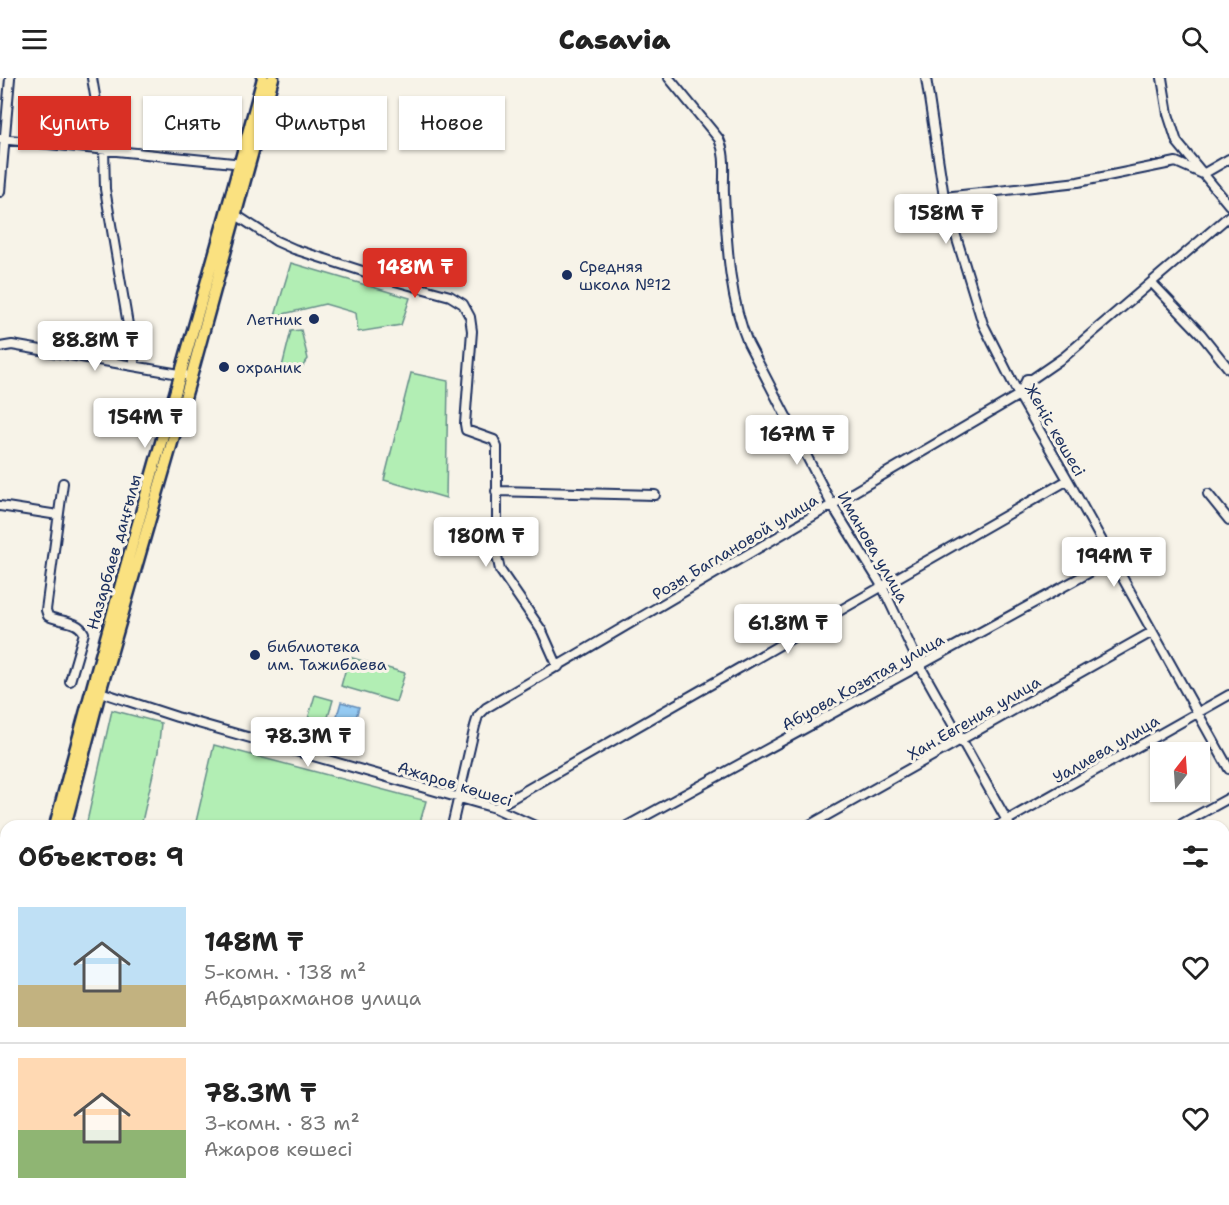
<!DOCTYPE html>
<html lang="ru">
<meta charset="utf-8">
<style>
:root{--surface:#fff;--page:#f2f2f2;--text:#222;--muted:#767676;--line:#e0e0e0;--accent:#d93025}
body{margin:0;font-family:"Shantell Sans",sans-serif;background:var(--page);color:var(--text);height:100vh;display:flex;flex-direction:column;font-size:22px;white-space:nowrap}
*{box-sizing:border-box;margin:0}
p{font-size:20px;color:var(--muted)}
.icon{flex:none;width:33px;height:33px;fill:none;stroke:currentColor;stroke-width:2;stroke-linecap:round;stroke-linejoin:round}
.map{position:relative;flex:1;overflow:hidden}
.panel{position:absolute;left:0px;top:742px;width:1230px;height:386px;display:flex;flex-direction:column;background:var(--surface);border-radius:18px 18px 0 0;box-shadow:0 2px 4px #0004}
.panel>*{flex:none}
.banner{position:absolute;left:18px;top:18px;width:600px;height:54px;display:flex;gap:12px}
.needle{width:39px;rotate:17deg}
.fabs{position:absolute;left:1150px;top:664px;display:grid;gap:12px}
.fabs a{display:grid;place-items:center;width:60px;height:60px;border-radius:0px;background:var(--surface);box-shadow:0 2px 4px #0004;font-size:30px}
.price{position:absolute;translate:-50% -51px;padding:0 14px;border-radius:6px;background:#fff;color:#222;font-size:20px;line-height:39px;filter:drop-shadow(0 2px 3px #0008)}
.price::after{content:'';position:absolute;left:50%;top:36px;width:18px;height:14px;margin-left:-9px;background:inherit;clip-path:polygon(0 0,100% 0,50% 100%)}
.price.active{background:var(--accent);color:#fff}
ul{padding:0;list-style:none}
li{display:flex;align-items:center;gap:18px;height:150px;padding:0 18px}
li+li{border-top:2px solid var(--line)}
li span{display:grid;place-items:center;flex:none;width:168px;height:120px;border-radius:0px;color:#555}
li>.icon{margin-inline-start:auto}
span .icon{width:72px;height:72px;fill:#fffc;stroke-width:1}
li b{font-size:26px}
h2{display:flex;justify-content:space-between;align-items:center;height:72px;padding:0 18px;font-size:26px}
.tag{padding:0 21px;border-radius:0px;background:var(--surface);box-shadow:0 2px 4px #0004;font-size:21px;line-height:54px}
.tag.active{background:var(--accent);color:#fff}
header{display:flex;justify-content:space-between;align-items:center;height:78px;padding:0 18px;background:var(--surface);font-size:27px;font-weight:800}
.map>svg:first-child{display:block}
.green{fill:#b2eeb4;stroke:#668e89;stroke-width:1.5}
.water{fill:#94caf2;stroke:#648cb7;stroke-width:1.5}
.lines{fill:none;stroke-linecap:round;stroke-linejoin:round}
.minor-casing{stroke:#1b2f5e;stroke-width:12}
.major-casing{stroke:#1b2f5e;stroke-width:15}
.minor{stroke:#f7f3e8;stroke-width:8}
.major{stroke:#fae180;stroke-width:10}
.poi-dot{fill:#1b2f5e;stroke:#f7f3e8;stroke-width:2}
.labels{text-anchor:middle;dominant-baseline:central;stroke-width:6;stroke-linejoin:round;paint-order:stroke}
.poi-label{font-size:16px;fill:#1b2f5e;stroke:#f7f3e8;text-anchor:start}
.street-label{font-size:16px;fill:#1b2f5e;stroke:#f7f3e8}
</style>
<header><svg class="icon" aria-label="menu" viewBox="0 0 24 24"><path d="M4 6h16M4 12h16M4 18h16"/></svg>Casavia<svg class="icon" aria-label="search" viewBox="0 0 24 24"><circle cx="10" cy="10" r="6"/><path d="M15 15l6 6"/></svg></header>
<div class="map">
<svg width="1229" height="1127" viewBox="0 0 1229 1127">
<rect width="100%" height="100%" fill="#f7f3e8"/>
<filter id="ink" filterUnits="userSpaceOnUse"><feTurbulence type="fractalNoise" baseFrequency=".0167" numOctaves="2"/><feDisplacementMap in="SourceGraphic" scale="12" xChannelSelector="R" yChannelSelector="G"/><feConvolveMatrix kernelMatrix="1 2 1 2 8 2 1 2 1" color-interpolation-filters="sRGB"/></filter>
<g filter="url(#ink)">
<path class="green" d="M 291,185 L 410,220 L 401,247 L 358,254 L 356,235 L 325,226 L 275,238 Z
M 301,252 L 308,281 L 299,293 L 282,289 L 291,253 Z
M 411,295 L 448,303 L 446,420 L 384,402 Z
M 349,579 L 405,595 L 396,624 L 341,608 Z
M 315,617 L 333,622 L 324,653 L 306,648 Z
M 112,632 L 161,645 L 158,674 L 141,748 L 86,748 Z
M 214,667 L 426,723 L 419,748 L 195,748 Z"/>
<path class="water" d="M 341,624 L 359,629 L 350,660 L 332,655 Z"/>
<g class="lines">
<defs>
<path id="minor" d="M 92,0 L 104,70 L 105,111 L 135,288
M 669,0 L 719,61 C 727,79 723,97 724,116 C 727,165 729,220 748,265 L 832,427 L 882,508 L 920,588 L 1010,748
M 926,0 L 944,119 L 983,246 L 1019,317 L 1068,402 L 1229,691
M 1162,0 L 1168,36 L 1177,64 L 1229,127
M 0,61 L 243,86
M 0,114 L 10,0
M 944,119 L 1078,104 L 1176,84 L 1203,96 L 1229,81
M 236,137 L 276,163 L 294,171 L 384,200 L 450,218 L 463,226 L 470,239 L 472,253 L 465,346 L 466,352 L 494,362 L 497,369 L 497,478 L 500,492 L 542,553 L 558,589
M 1152,205 L 1201,256 L 1229,291
M 0,269 L 12,267 L 185,297
M 63,405 L 46,532 L 48,538 C 60,544 78,542 84,555 L 70,603
M 496,413 L 655,417
M 1208,416 L 1229,442
M 0,428 L 58,437
M 97,613 L 177,639 L 495,730 L 535,748
M 495,730 L 1068,402
M 452,748 L 475,648 L 478,638 L 486,630 L 1019,317 L 1027,301 L 1032,301 L 1064,279 L 1229,138
M 627,748 L 1112,482
M 808,748 L 1152,554
M 997,748 L 1229,617
M 1178,748 L 1229,720
M 1224,837 L 1229,834
M 1224,854 L 1229,851
M 1224,891 L 1229,900
M 0,898 L 6,898
M 0,985 L 6,985
M 817,1122 L 820,1127
M 936,1122 L 938,1127
M 1077,1122 L 1080,1127
M 1212,1122 L 1215,1127
M 699,1127 L 708,1122
M 729,1127 L 738,1122"/>
<path id="major" d="M 55,748 C 120,498 196,250 263,0
M 65,748 L 100,614 L 191,299 L 273,0
M 20,1122 L 20,1127
M 33,1127 L 33,1122"/>
</defs>
<use href="#minor" class="minor-casing"/>
<use href="#major" class="major-casing"/>
<use href="#minor" class="minor"/>
<use href="#major" class="major"/>
</g>
</g>
<g class="poi-dot">
<circle cx="567" cy="197" r="6"/>
<circle cx="314" cy="241" r="6"/>
<circle cx="224" cy="289" r="6"/>
<circle cx="255" cy="577" r="6"/>
</g>
<g class="labels">
<g class="poi-label">
<text x="579" y="188">Средняя<tspan x="579" dy="18">школа №12</tspan></text>
<text x="302" y="241" text-anchor="end">Летник</text>
<text x="236" y="289">охраник</text>
<text x="267" y="568">библиотека<tspan x="267" dy="18">им. Тажибаева</tspan></text>
</g>
<g class="street-label">
<text transform="translate(1055 352) rotate(60)">Жеңіс көшесі</text>
<text transform="translate(735 469) rotate(-31)">Розы Баглановой улица</text>
<text transform="translate(873 469) rotate(60)">Иманова улица</text>
<text transform="translate(114 474) rotate(-74)">Назарбаев даңғылы</text>
<text transform="translate(863 604) rotate(-29)">Абуова Козытая улица</text>
<text transform="translate(974 640) rotate(-30)">Хан Евгения улица</text>
<text transform="translate(1106 671) rotate(-30)">Уалиева улица</text>
<text transform="translate(455 706) rotate(17)">Ажаров көшесі</text>
</g>
</g>
</svg>
<div class="fabs">
<a><svg class="needle" viewBox="-14 -14 28 28"><path d="M0-13l5 13h-10z" fill="#e53935"/><path d="M0 13l5-13h-10z" fill="#767676"/></svg></a>
</div>
<b class="price" style="left:946px;top:167px">158M ₸</b>
<b class="price active" style="left:415px;top:221px">148M ₸</b>
<b class="price" style="left:95px;top:294px">88.8M ₸</b>
<b class="price" style="left:145px;top:371px">154M ₸</b>
<b class="price" style="left:797px;top:388px">167M ₸</b>
<b class="price" style="left:486px;top:490px">180M ₸</b>
<b class="price" style="left:1114px;top:510px">194M ₸</b>
<b class="price" style="left:788px;top:577px">61.8M ₸</b>
<b class="price" style="left:308px;top:690px">78.3M ₸</b>
<div class="banner">
<a class="tag active">Купить</a>
<a class="tag">Снять</a>
<a class="tag">Фильтры</a>
<a class="tag">Новое</a>
</div>
<section class="panel">
<h2>Объектов: 9<svg class="icon" aria-label="filters" viewBox="0 0 24 24"><path d="M4 7h16M4 17h16"/><circle cx="9" cy="7" r="2"/><circle cx="15" cy="17" r="2"/></svg></h2>
<ul>
<li><span style="background:linear-gradient(#bfe0f5 65%,#c2b280 0)"><svg class="icon" aria-label="home" viewBox="0 0 24 24"><path d="M3 11l9-7 9 7M6 9v11h12V9"/></svg></span><div><b>148M ₸</b><p>5-комн. · 138 m²</p><p>Абдырахманов улица</p></div><svg class="icon" aria-label="heart" viewBox="0 0 24 24"><path d="M12 20l-8-8c-3-5 5-10 8-4 3-6 11-1 8 4z"/></svg></li>
<li><span style="background:linear-gradient(#ffd9b3 60%,#8fb573 0)"><svg class="icon" aria-label="home" viewBox="0 0 24 24"><path d="M3 11l9-7 9 7M6 9v11h12V9"/></svg></span><div><b>78.3M ₸</b><p>3-комн. · 83 m²</p><p>Ажаров көшесі</p></div><svg class="icon" aria-label="heart" viewBox="0 0 24 24"><path d="M12 20l-8-8c-3-5 5-10 8-4 3-6 11-1 8 4z"/></svg></li>
</ul>
</section>
</div>
